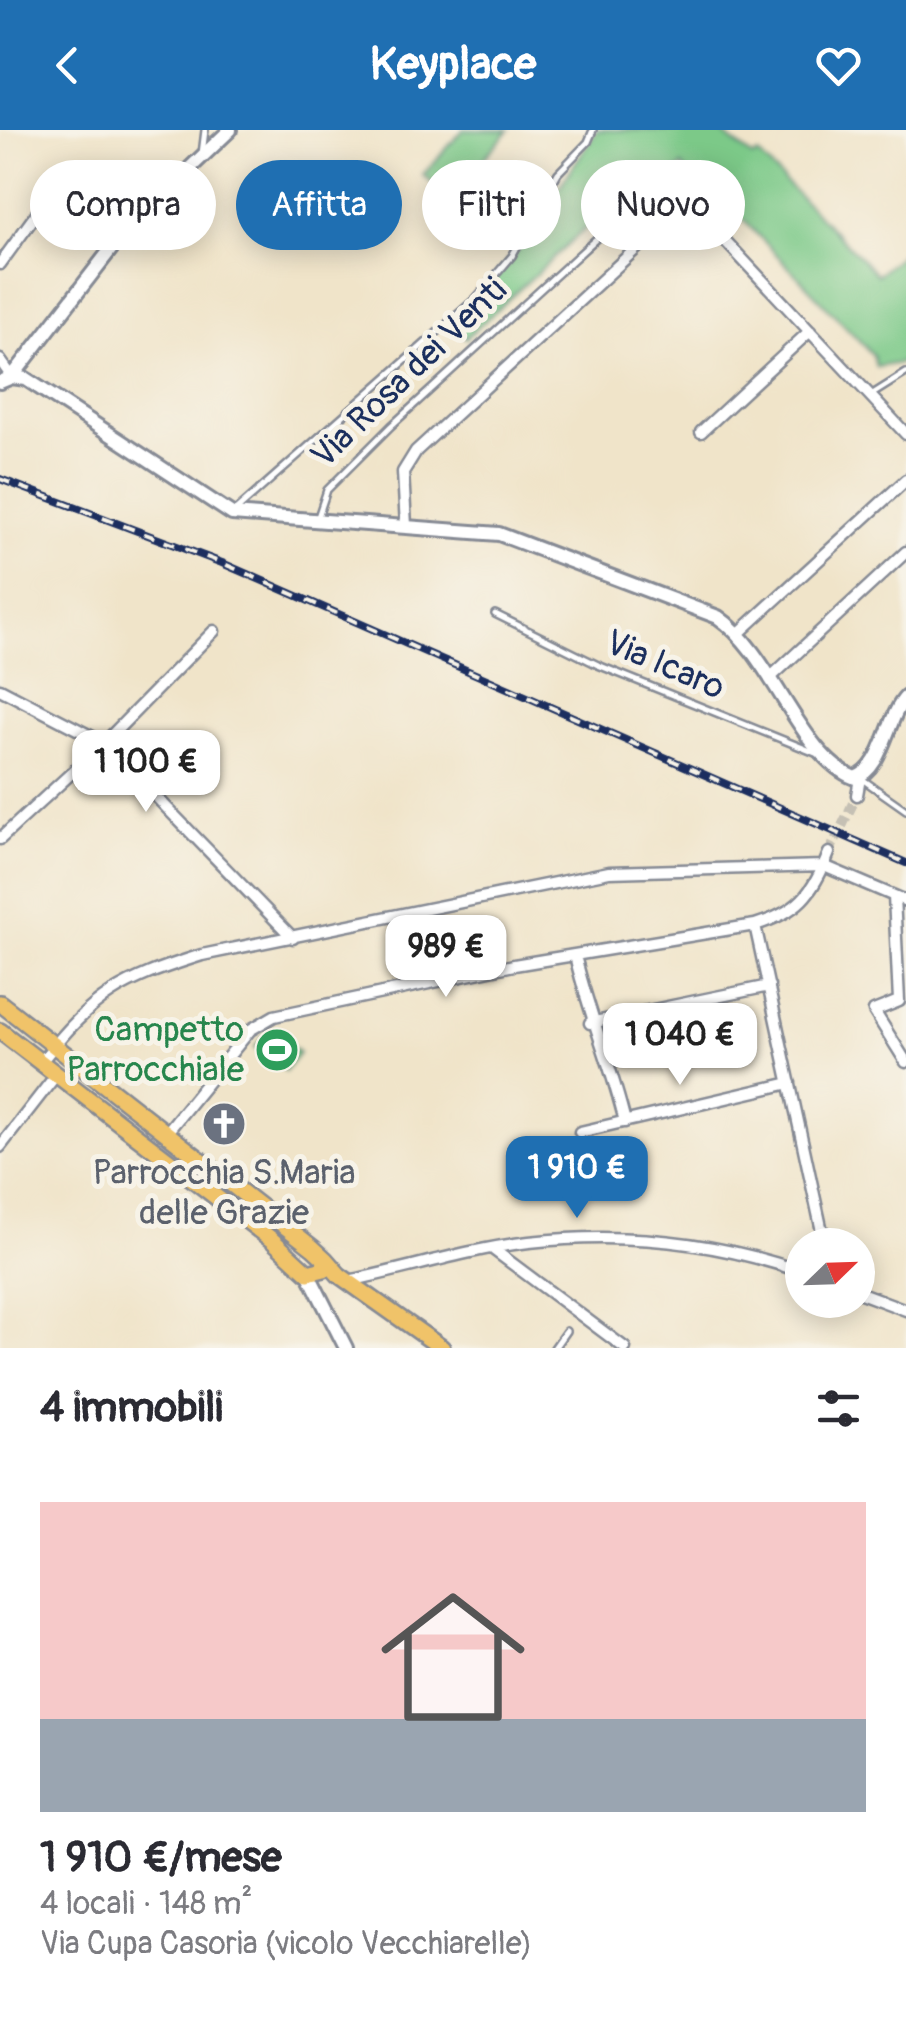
<!DOCTYPE html>
<html lang="it">
<meta charset="utf-8">
<style>
:root{--surface:#fff;--page:#f2f2f3;--text:#2b2b33;--muted:#7c7c81;--accent:#1f6fb2}
body{margin:0;font-family:Pangolin,sans-serif;background:var(--page);color:var(--text);height:100vh;display:flex;flex-direction:column;font-size:38px;white-space:nowrap}
*{box-sizing:border-box;margin:0}
p{font-size:32px;color:var(--muted)}
.icon{flex:none;width:55px;height:55px;fill:none;stroke:currentColor;stroke-width:2;stroke-linecap:round;stroke-linejoin:round}
.map{position:relative;height:1218px;overflow:hidden}
.sheet{display:flex;flex-direction:column;background:var(--surface);flex:1}
.sheet>*{flex:none}
.guide{position:absolute;left:30px;top:30px;width:848px;height:90px;display:flex;gap:20px}
.needle{width:65px;rotate:67deg}
.fabs{position:absolute;left:785px;top:1098px;display:grid;gap:20px}
.fabs a{display:grid;place-items:center;width:90px;height:90px;border-radius:50%;background:var(--surface);box-shadow:0 5px 25px #0003;font-size:50px}
.price{position:absolute;translate:-50% -85px;padding:0 22px;border-radius:20px;background:#fff;color:#222;font-size:32px;line-height:65px;filter:drop-shadow(0 2px 5px #0008)}
.price::after{content:'';position:absolute;left:50%;top:60px;width:30px;height:22px;margin-left:-15px;background:inherit;clip-path:polygon(0 0,100% 0,50% 100%)}
.price.selected{background:var(--accent);color:#fff}
ul{padding:0;list-style:none}
li{display:grid;align-content:center;gap:20px;height:530px;padding:0 40px}
li span{display:grid;place-items:center;height:310px;border-radius:0px;color:#555}
li>.icon{margin-inline-start:auto}
span .icon{width:180px;height:180px;fill:#fffc;stroke-width:1}
li b{font-size:42px}
h2{display:flex;justify-content:space-between;align-items:center;height:120px;padding:0 40px;font-size:42px}
.tag{padding:0 35px;border-radius:45px;background:var(--surface);box-shadow:0 5px 25px #0003;font-size:35px;line-height:90px}
.tag.selected{background:var(--accent);color:#fff}
header{display:flex;justify-content:space-between;align-items:center;height:130px;padding:0 40px;background:var(--accent);color:#fff;font-size:45px;font-weight:700}
.map>svg:first-child{display:block}
.grass{fill:#7cc988;stroke:#4c7c73;stroke-width:2.5}
.lines{fill:none;stroke-linecap:round;stroke-linejoin:round}
.minor-tunnel{stroke:#c5c0b4;stroke-width:10;stroke-dasharray:10 5;stroke-linecap:butt}
.service-casing{stroke:#868a94;stroke-width:10}
.minor-casing{stroke:#868a94;stroke-width:15}
.tertiary-casing{stroke:#868a94;stroke-width:18}
.primary-casing{stroke:#868a94;stroke-width:20}
.service{stroke:#fff;stroke-width:5}
.minor{stroke:#fff;stroke-width:10}
.tertiary{stroke:#fff;stroke-width:12}
.primary{stroke:#f0c369;stroke-width:15}
.rail-casing{stroke:#1b2f5e;stroke-width:8}
.rail{stroke:#f7f3e8;stroke-width:4;stroke-dasharray:11;stroke-linecap:butt}
.labels{text-anchor:middle;dominant-baseline:central;stroke-width:10;stroke-linejoin:round;paint-order:stroke}
.street-label{font-size:35px;fill:#1b2f5e;stroke:#f7f3e8}
.leisure-label{font-size:35px;fill:#27864d;stroke:#f7f3e8;text-anchor:end}
.worship-label{font-size:35px;fill:#5b616d;stroke:#f7f3e8}
</style>
<header><svg class="icon" aria-label="back" viewBox="0 0 24 24"><path d="M15 5l-7 7 7 7"/></svg>Keyplace<svg class="icon" aria-label="heart" viewBox="0 0 24 24"><path d="M12 20l-8-8c-3-5 5-10 8-4 3-6 11-1 8 4z"/></svg></header>
<div class="map">
<svg width="906" height="1218" viewBox="0 0 906 1218">
<rect width="100%" height="100%" fill="#f7f3e8"/>
<filter id="ink" filterUnits="userSpaceOnUse"><feTurbulence type="fractalNoise" baseFrequency=".01" numOctaves="2"/><feDisplacementMap in="SourceGraphic" scale="20" xChannelSelector="R" yChannelSelector="G"/><feConvolveMatrix kernelMatrix="1 2 1 2 8 2 1 2 1" color-interpolation-filters="sRGB"/></filter>
<filter id="wash" filterUnits="userSpaceOnUse"><feTurbulence type="fractalNoise" baseFrequency=".0048" numOctaves="4" result="noise"/><feDisplacementMap in="SourceGraphic" scale="40" xChannelSelector="R" yChannelSelector="G"/><feGaussianBlur stdDeviation="2.25" result="paint"/><feColorMatrix in="noise" values="0 0 0 0 0 0 0 0 0 0 0 0 0 0 0 0 0 1.4 0 .05"/><feComposite in="paint" operator="in"/></filter>
<g filter="url(#wash)">
<rect width="100%" height="100%" fill="#f0e4c9"/>
<path class="grass" d="M 463,0 L 509,0 L 449,68 L 423,45 Z
M 597,0 L 718,0 L 753,27 L 758,24 L 877,145 L 906,121 L 906,232 L 876,237 L 873,225 L 703,48 L 694,49 L 682,36 L 666,50 L 653,37 L 466,208 L 453,196 L 518,120 Z
M 269,899 L 299,923 L 285,941 L 255,917 Z"/>
</g>
<g filter="url(#ink)">
<g class="lines">
<path class="minor-tunnel" d="M 829,723 L 857,665"/>
<defs>
<path id="service" d="M 202,24 L 205,0
M 871,265 L 906,243
M 234,382 L 476,168 L 512,126 L 558,43 L 588,12 L 593,0
M 318,387 L 327,360 L 391,296 L 643,66
M 495,484 L 598,535 L 818,624
M 862,649 L 906,680
M 554,1218 L 566,1201"/>
<path id="minor" d="M 0,134 L 61,50
M 0,230 L 12,247
M 701,302 L 810,201
M 406,396 L 403,342 L 416,321 L 688,71 L 906,304
M 740,502 L 906,350
M 771,547 L 906,422
M 0,559 L 104,613 L 293,808
M 857,665 L 860,648
M 0,709 L 104,613 L 214,501
M 894,766 L 899,871 L 874,881 L 906,932
M 755,795 L 825,1115
M 575,825 C 588,883 611,933 625,992
M 590,893 L 769,856
M 41,932 C 95,864 120,851 202,825 L 609,742 L 824,736 L 906,771
M 167,1002 L 250,900 L 274,886 L 514,835 L 755,795 C 798,782 813,764 829,723
M 580,1002 L 790,953
M 0,1017 L 56,945
M 494,1120 L 625,1218
M 348,1151 C 408,1139 469,1119 529,1112 C 622,1102 715,1111 802,1142
M 858,1162 L 906,1180"/>
<path id="tertiary" d="M 12,247 L 26,249 L 232,384 L 499,404 L 718,487 C 773,525 800,627 855,648 C 884,638 886,588 906,567
M 0,252 L 12,247 L 128,97 L 230,0
M 308,1143 L 346,1218"/>
<path id="primary" d="M 0,873 L 313,1118 L 325,1129 L 324,1139 L 308,1143 L 272,1110 L 0,901
M 325,1129 L 339,1145 L 442,1218"/>
</defs>
<use href="#service" class="service-casing"/>
<use href="#minor" class="minor-casing"/>
<use href="#tertiary" class="tertiary-casing"/>
<use href="#primary" class="primary-casing"/>
<use href="#service" class="service"/>
<use href="#minor" class="minor"/>
<use href="#tertiary" class="tertiary"/>
<use href="#primary" class="primary"/>
<defs>
<path id="rail" d="M 0,349 L 222,433 L 906,733"/>
</defs>
<use href="#rail" class="rail-casing"/>
<use href="#rail" class="rail"/>
</g>
</g>
<defs>
<symbol id="stadium-disc" viewBox="-11 -11 22 22"><circle r="9.5" fill="#2e9e5b" stroke="#f7f3e8"/><path d="M0-5a6.5 5 0 1 0 0 10a6.5 5 0 1 0 0-10ZM-3.5-1.8h7v3.6h-7Z" fill="#fff"/></symbol>
<symbol id="church-disc" viewBox="-11 -11 22 22"><circle r="9.5" fill="#6b7280" stroke="#f7f3e8"/><path d="M-1.2-6h2.4v3.5h3.3v2.4h-3.3V6h-2.4V-.1h-3.3v-2.4h3.3Z" fill="#fff"/></symbol>
</defs>
<g fill-rule="evenodd">
<use href="#stadium-disc" x="252" y="895" width="50" height="50"/>
<use href="#church-disc" x="199" y="969" width="50" height="50"/>
</g>
<g class="labels">
<g class="street-label">
<text transform="translate(409 243) rotate(-44)">Via Rosa dei Venti</text>
<text transform="translate(665 535) rotate(23)">Via Icaro</text>
</g>
<g class="leisure-label">
<text x="244" y="900">Campetto<tspan x="244" dy="40">Parrocchiale</tspan></text>
</g>
<g class="worship-label">
<text x="224" y="1043">Parrocchia S.Maria<tspan x="224" dy="40">delle Grazie</tspan></text>
</g>
</g>
</svg>
<div class="fabs">
<a><svg class="needle" viewBox="-14 -14 28 28"><path d="M0-13l5 13h-10z" fill="#e53935"/><path d="M0 13l5-13h-10z" fill="#7c7c81"/></svg></a>
</div>
<b class="price" style="left:146px;top:685px">1 100 €</b>
<b class="price" style="left:446px;top:870px">989 €</b>
<b class="price" style="left:680px;top:958px">1 040 €</b>
<b class="price selected" style="left:577px;top:1091px">1 910 €</b>
<div class="guide">
<a class="tag">Compra</a>
<a class="tag selected">Affitta</a>
<a class="tag">Filtri</a>
<a class="tag">Nuovo</a>
</div>
</div>
<section class="sheet">
<h2>4 immobili<svg class="icon" aria-label="filters" viewBox="0 0 24 24"><path d="M4 7h16M4 17h16"/><circle cx="9" cy="7" r="2"/><circle cx="15" cy="17" r="2"/></svg></h2>
<ul>
<li><span style="background:linear-gradient(#f6c9c9 70%,#9aa5b1 0)"><svg class="icon" aria-label="home" viewBox="0 0 24 24"><path d="M3 11l9-7 9 7M6 9v11h12V9"/></svg></span><div><b>1 910 €/mese</b><p>4 locali · 148 m²</p><p>Via Cupa Casoria (vicolo Vecchiarelle)</p></div></li>
</ul>
</section>
